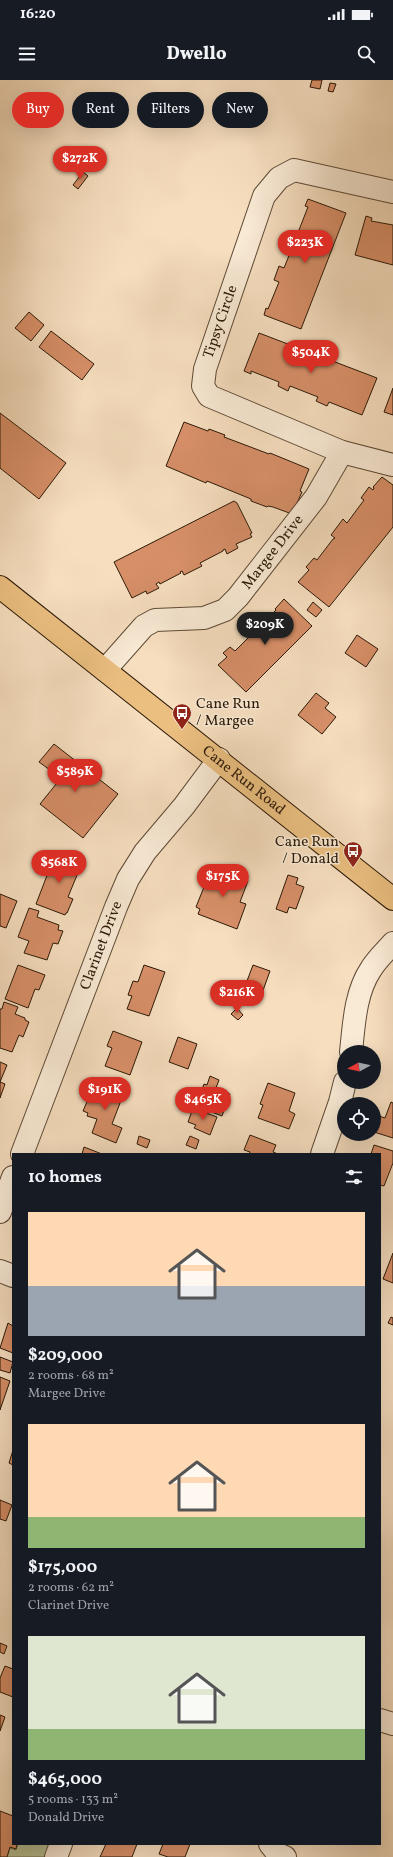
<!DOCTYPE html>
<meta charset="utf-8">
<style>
:root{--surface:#171b24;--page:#242831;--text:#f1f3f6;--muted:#9ea1a6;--accent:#d93025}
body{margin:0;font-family:Vollkorn,serif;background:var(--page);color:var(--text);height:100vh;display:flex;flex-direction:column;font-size:15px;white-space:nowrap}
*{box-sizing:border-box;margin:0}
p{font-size:13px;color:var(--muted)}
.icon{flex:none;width:22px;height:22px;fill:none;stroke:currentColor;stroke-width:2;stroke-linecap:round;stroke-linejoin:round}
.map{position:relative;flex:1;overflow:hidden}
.side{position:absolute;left:12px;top:1073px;width:369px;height:692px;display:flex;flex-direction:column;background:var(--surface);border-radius:0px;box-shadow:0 4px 16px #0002}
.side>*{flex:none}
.hud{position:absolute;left:12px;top:12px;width:369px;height:36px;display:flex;gap:8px}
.needle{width:26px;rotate:262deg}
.tools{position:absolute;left:337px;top:965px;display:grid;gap:8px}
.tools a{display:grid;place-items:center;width:44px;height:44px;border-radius:50%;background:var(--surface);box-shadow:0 4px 16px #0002;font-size:20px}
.price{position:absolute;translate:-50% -34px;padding:0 9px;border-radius:14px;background:var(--accent);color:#fff;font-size:13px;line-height:26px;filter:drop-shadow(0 1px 2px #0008)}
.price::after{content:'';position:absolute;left:50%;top:24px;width:12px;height:9px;margin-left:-6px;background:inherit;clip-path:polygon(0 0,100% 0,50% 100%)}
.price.current{background:#222;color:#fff}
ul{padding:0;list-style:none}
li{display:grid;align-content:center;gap:8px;height:212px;padding:0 16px}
li span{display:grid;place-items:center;height:124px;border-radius:0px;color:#555}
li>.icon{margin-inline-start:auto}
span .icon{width:72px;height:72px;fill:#fffc;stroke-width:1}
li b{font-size:17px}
h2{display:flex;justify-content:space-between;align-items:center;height:48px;padding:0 16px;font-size:17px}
.chip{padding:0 14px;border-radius:18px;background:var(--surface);box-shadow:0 4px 16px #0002;font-size:14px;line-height:36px}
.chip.current{background:var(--accent);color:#fff}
.status{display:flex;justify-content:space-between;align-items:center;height:28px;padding:0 20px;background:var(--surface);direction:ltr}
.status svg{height:11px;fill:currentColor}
header{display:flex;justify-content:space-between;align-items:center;height:52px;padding:0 16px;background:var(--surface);font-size:18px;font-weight:800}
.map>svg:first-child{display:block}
.green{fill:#b7c296;stroke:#716e4f}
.building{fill:#d78f68;stroke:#2b1908}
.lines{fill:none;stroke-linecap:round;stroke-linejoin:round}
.minor-casing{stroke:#5e4a36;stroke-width:24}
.highway-casing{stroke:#2b1908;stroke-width:24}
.minor{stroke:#f9ead5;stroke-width:22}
.highway{stroke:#ebbf80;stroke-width:22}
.labels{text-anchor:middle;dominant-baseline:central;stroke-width:3;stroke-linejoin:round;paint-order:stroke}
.street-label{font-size:15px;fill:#2b1908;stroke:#f9ead5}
.poi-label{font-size:15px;fill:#2b1908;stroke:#f9ead5;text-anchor:start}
</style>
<div class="status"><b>16:20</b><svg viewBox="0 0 49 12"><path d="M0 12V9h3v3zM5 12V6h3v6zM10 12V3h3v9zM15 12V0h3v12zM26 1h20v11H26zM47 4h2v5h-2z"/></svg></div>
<header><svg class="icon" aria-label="menu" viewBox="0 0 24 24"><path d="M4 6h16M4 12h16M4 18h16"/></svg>Dwello<svg class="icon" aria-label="search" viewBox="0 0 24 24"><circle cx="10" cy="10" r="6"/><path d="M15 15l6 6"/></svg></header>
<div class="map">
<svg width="393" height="1777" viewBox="0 0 393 1777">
<rect width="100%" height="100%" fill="#f6debf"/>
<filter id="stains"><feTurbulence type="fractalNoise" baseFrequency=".005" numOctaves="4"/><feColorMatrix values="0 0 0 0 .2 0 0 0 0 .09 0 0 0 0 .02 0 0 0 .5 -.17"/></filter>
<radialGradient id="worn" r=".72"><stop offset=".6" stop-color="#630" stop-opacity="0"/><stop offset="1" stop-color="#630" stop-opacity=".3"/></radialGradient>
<path class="green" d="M 18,1764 L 49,1764 L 50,1765 L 46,1777 L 7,1777 L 10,1768 L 16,1770 Z"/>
<path class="building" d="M 312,0 L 322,0 L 320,9 L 310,7 Z
M 330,3 L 336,4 L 333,12 L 328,11 Z
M 83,92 L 88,96 L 78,109 L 73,105 Z
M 308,119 L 346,133 L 301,249 L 264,235 L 266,228 L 268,229 L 279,202 L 274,200 L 279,186 L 284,188 L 292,168 L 287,166 L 292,152 L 297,155 L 308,127 L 305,126 Z
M 366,136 L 372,138 L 371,141 L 393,145 L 393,185 L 355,175 Z
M 29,232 L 44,245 L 31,261 L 15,248 Z
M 51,251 L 94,284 L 82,300 L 39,267 Z
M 259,253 L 377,298 L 362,335 L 329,322 L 327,326 L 316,321 L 318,317 L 290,306 L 288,311 L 278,306 L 279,302 L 251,291 L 251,294 L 244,291 Z
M 393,308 L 393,335 L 384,332 Z
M 0,333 L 66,383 L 39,419 L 0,388 Z
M 184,342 L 208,351 L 209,349 L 225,355 L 224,357 L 269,374 L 270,373 L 309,389 L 300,411 L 302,412 L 292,434 L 273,427 L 268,426 L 267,427 L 251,421 L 251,419 L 207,401 L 206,403 L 166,386 Z
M 382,397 L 393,405 L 393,447 L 329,527 L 298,502 L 309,490 L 306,487 L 314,478 L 317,480 L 333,459 L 335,458 L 331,455 L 343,439 L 347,443 L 364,420 L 361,418 L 369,407 L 373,410 L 374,408 L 373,407 Z
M 234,421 L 237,423 L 252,453 L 250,454 L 252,457 L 236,464 L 238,468 L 227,474 L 225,469 L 223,470 L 223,471 L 200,483 L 202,486 L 184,495 L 182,491 L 180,492 L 181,493 L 160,504 L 159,502 L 156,504 L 159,508 L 147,514 L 146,511 L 132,518 L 114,482 Z
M 284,519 L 312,546 L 246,612 L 218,585 L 227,577 L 223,573 L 230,567 L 235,571 L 276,530 L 275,529 Z
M 313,522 L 322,530 L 316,537 L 307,530 Z
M 357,555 L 378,569 L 366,587 L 345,573 Z
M 316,613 L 329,623 L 325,628 L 336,637 L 322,654 L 298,635 Z
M 54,664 L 118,714 L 83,758 L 40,724 L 61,698 L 39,682 Z
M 56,772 L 82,783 L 68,817 L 73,819 L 67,833 L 66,833 L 65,835 L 36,824 Z
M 216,788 L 248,801 L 240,822 L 246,824 L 237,849 L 198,834 L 200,829 L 196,827 L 210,792 L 214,793 Z
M 288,795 L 298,798 L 296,804 L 304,807 L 296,829 L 289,827 L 287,833 L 276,829 Z
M 0,814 L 17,821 L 6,848 L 0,846 Z
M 29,828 L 39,831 L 37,837 L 59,845 L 58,850 L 63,851 L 58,864 L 53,863 L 47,880 L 24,873 L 29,861 L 18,857 Z
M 18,885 L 45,895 L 39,910 L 35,909 L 28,928 L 5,919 Z
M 144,885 L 165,892 L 149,936 L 127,929 L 132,916 L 128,915 L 133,901 L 138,902 Z
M 253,885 L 270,891 L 261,916 L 244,909 Z
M 4,922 L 18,927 L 15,934 L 25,938 L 25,940 L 29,942 L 23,957 L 19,955 L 12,972 L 0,968 L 0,929 L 2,929 Z
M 237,928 L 243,935 L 238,940 L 231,934 Z
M 113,951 L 142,962 L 130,995 L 105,986 L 112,968 L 107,966 Z
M 178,957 L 197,964 L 188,989 L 169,982 Z
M 0,982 L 7,985 L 0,1002 L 5,1004 L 0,1018 Z
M 210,996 L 219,1000 L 216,1008 L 230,1014 L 222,1036 L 196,1026 L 204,1004 L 207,1005 Z
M 100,1001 L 125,1010 L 112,1044 L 122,1048 L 116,1063 L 92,1053 L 97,1039 L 87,1036 L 88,1033 L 83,1031 L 89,1017 L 94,1019 Z
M 268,1003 L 295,1013 L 289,1031 L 295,1034 L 289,1049 L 258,1038 L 263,1025 L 260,1024 Z
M 391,1022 L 393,1023 L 393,1058 L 374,1052 L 379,1036 L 385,1038 Z
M 193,1028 L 217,1037 L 210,1055 L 194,1048 L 196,1045 L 188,1042 Z
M 250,1055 L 276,1065 L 273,1072 L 278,1074 L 249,1074 L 250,1072 L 244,1070 Z
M 139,1056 L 150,1060 L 147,1068 L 137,1064 Z
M 190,1056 L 199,1060 L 196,1069 L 186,1065 Z
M 374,1065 L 393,1071 L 393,1083 L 384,1106 L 380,1105 L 380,1074 L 371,1074 Z
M 84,1067 L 102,1074 L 82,1074 Z
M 393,1173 L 393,1203 L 383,1199 Z
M 391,1237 L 393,1238 L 393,1245 L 388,1243 Z
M 8,1243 L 13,1246 L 13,1273 L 0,1268 Z
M 0,1277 L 13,1282 L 10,1293 L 0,1290 Z
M 0,1297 L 10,1301 L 0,1330 Z
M 13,1370 L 13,1385 L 9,1383 Z
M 0,1420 L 12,1425 L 6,1441 L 0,1439 Z
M 0,1563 L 7,1566 L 4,1574 L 0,1572 Z
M 5,1586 L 13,1589 L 13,1617 L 0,1612 L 0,1598 Z
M 0,1635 L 5,1637 L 0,1651 Z
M 0,1731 L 13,1736 L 13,1764 L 17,1764 L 16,1769 L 10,1767 L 7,1777 L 0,1777 Z
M 106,1764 L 137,1764 L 132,1777 L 100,1777 Z
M 163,1764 L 190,1764 L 185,1777 L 168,1777 L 159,1774 Z"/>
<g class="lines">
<defs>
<g id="minor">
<path d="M 393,112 L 294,90 L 279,98 L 264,116 L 205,289 L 203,306 L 209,316 L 342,372 L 393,385"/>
<path id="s1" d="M 105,590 L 144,546 L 155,540 L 204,538 L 225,530 L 238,517 L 316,417 L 342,372"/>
<path d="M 351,972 C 354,944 355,913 371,889 C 377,879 386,871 393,863"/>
<path id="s2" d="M 22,1074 L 116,827 L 128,799 L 145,772 L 184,726 L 219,679"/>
<path d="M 322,1074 L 340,1022 L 345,1002"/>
<path d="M 0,1132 L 13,1097"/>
<path d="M 0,1191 L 13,1196"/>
<path d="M 380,1640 L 393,1644"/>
<path d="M 270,1764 L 278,1774 L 285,1777"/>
<path d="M 56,1777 L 61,1764"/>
</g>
<g id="highway">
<path id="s3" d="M 0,507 L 393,819"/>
</g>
</defs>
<use href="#minor" class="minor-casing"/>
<use href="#highway" class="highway-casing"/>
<use href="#minor" class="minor"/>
<use href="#highway" class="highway"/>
</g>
<defs>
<symbol id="bus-pin" viewBox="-11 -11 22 30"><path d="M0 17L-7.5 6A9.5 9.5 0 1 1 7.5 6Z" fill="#8f2418" stroke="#f9ead5"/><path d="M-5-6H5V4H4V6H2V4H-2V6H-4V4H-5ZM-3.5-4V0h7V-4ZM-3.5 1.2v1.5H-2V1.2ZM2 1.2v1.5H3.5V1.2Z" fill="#fff"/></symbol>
</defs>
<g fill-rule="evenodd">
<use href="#bus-pin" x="171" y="622" width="22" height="30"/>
<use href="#bus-pin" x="342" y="760" width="22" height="30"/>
</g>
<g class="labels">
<g class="street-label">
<text transform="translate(221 242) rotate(-71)">Tipsy Circle</text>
<text stroke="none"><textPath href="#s1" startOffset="218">Margee Drive</textPath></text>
<text stroke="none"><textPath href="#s3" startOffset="311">Cane Run Road</textPath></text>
<text stroke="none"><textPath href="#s2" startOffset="223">Clarinet Drive</textPath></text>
</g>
<g class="poi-label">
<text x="196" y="624">Cane Run<tspan x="196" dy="17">/ Margee</tspan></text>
<text x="339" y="762" text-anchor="end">Cane Run<tspan x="339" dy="17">/ Donald</tspan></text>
</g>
</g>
<rect width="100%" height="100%" filter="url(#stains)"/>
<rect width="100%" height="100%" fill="url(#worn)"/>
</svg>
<div class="tools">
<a><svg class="needle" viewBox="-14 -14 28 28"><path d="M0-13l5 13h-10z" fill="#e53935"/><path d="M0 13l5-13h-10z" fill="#9ea1a6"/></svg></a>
<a><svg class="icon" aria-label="locate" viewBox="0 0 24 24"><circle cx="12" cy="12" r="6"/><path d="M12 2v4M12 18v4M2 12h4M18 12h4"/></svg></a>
</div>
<b class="price" style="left:80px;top:100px">$272K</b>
<b class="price" style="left:305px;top:184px">$223K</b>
<b class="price" style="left:311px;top:294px">$504K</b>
<b class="price current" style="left:265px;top:566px">$209K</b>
<b class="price" style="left:75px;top:713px">$589K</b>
<b class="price" style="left:59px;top:804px">$568K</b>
<b class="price" style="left:223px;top:818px">$175K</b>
<b class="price" style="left:237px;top:934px">$216K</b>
<b class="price" style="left:105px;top:1031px">$191K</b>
<b class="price" style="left:203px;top:1041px">$465K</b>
<div class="hud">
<a class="chip current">Buy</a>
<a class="chip">Rent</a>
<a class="chip">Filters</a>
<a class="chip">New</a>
</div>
<section class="side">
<h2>10 homes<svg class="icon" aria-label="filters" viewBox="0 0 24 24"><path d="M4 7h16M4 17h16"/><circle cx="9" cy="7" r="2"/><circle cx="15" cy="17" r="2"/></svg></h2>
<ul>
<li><span style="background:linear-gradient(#ffd9b3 60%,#9aa5b1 0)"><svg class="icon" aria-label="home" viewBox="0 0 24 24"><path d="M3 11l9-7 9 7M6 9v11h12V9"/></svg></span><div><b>$209,000</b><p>2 rooms · 68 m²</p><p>Margee Drive</p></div></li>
<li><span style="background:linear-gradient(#ffd9b3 75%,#8fb573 0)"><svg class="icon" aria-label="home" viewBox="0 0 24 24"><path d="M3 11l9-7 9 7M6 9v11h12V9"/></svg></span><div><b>$175,000</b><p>2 rooms · 62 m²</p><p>Clarinet Drive</p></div></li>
<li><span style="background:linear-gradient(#dfe7d0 75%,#8fb573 0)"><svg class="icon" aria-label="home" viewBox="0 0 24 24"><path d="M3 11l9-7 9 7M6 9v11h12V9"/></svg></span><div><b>$465,000</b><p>5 rooms · 133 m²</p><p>Donald Drive</p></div></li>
</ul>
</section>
</div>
